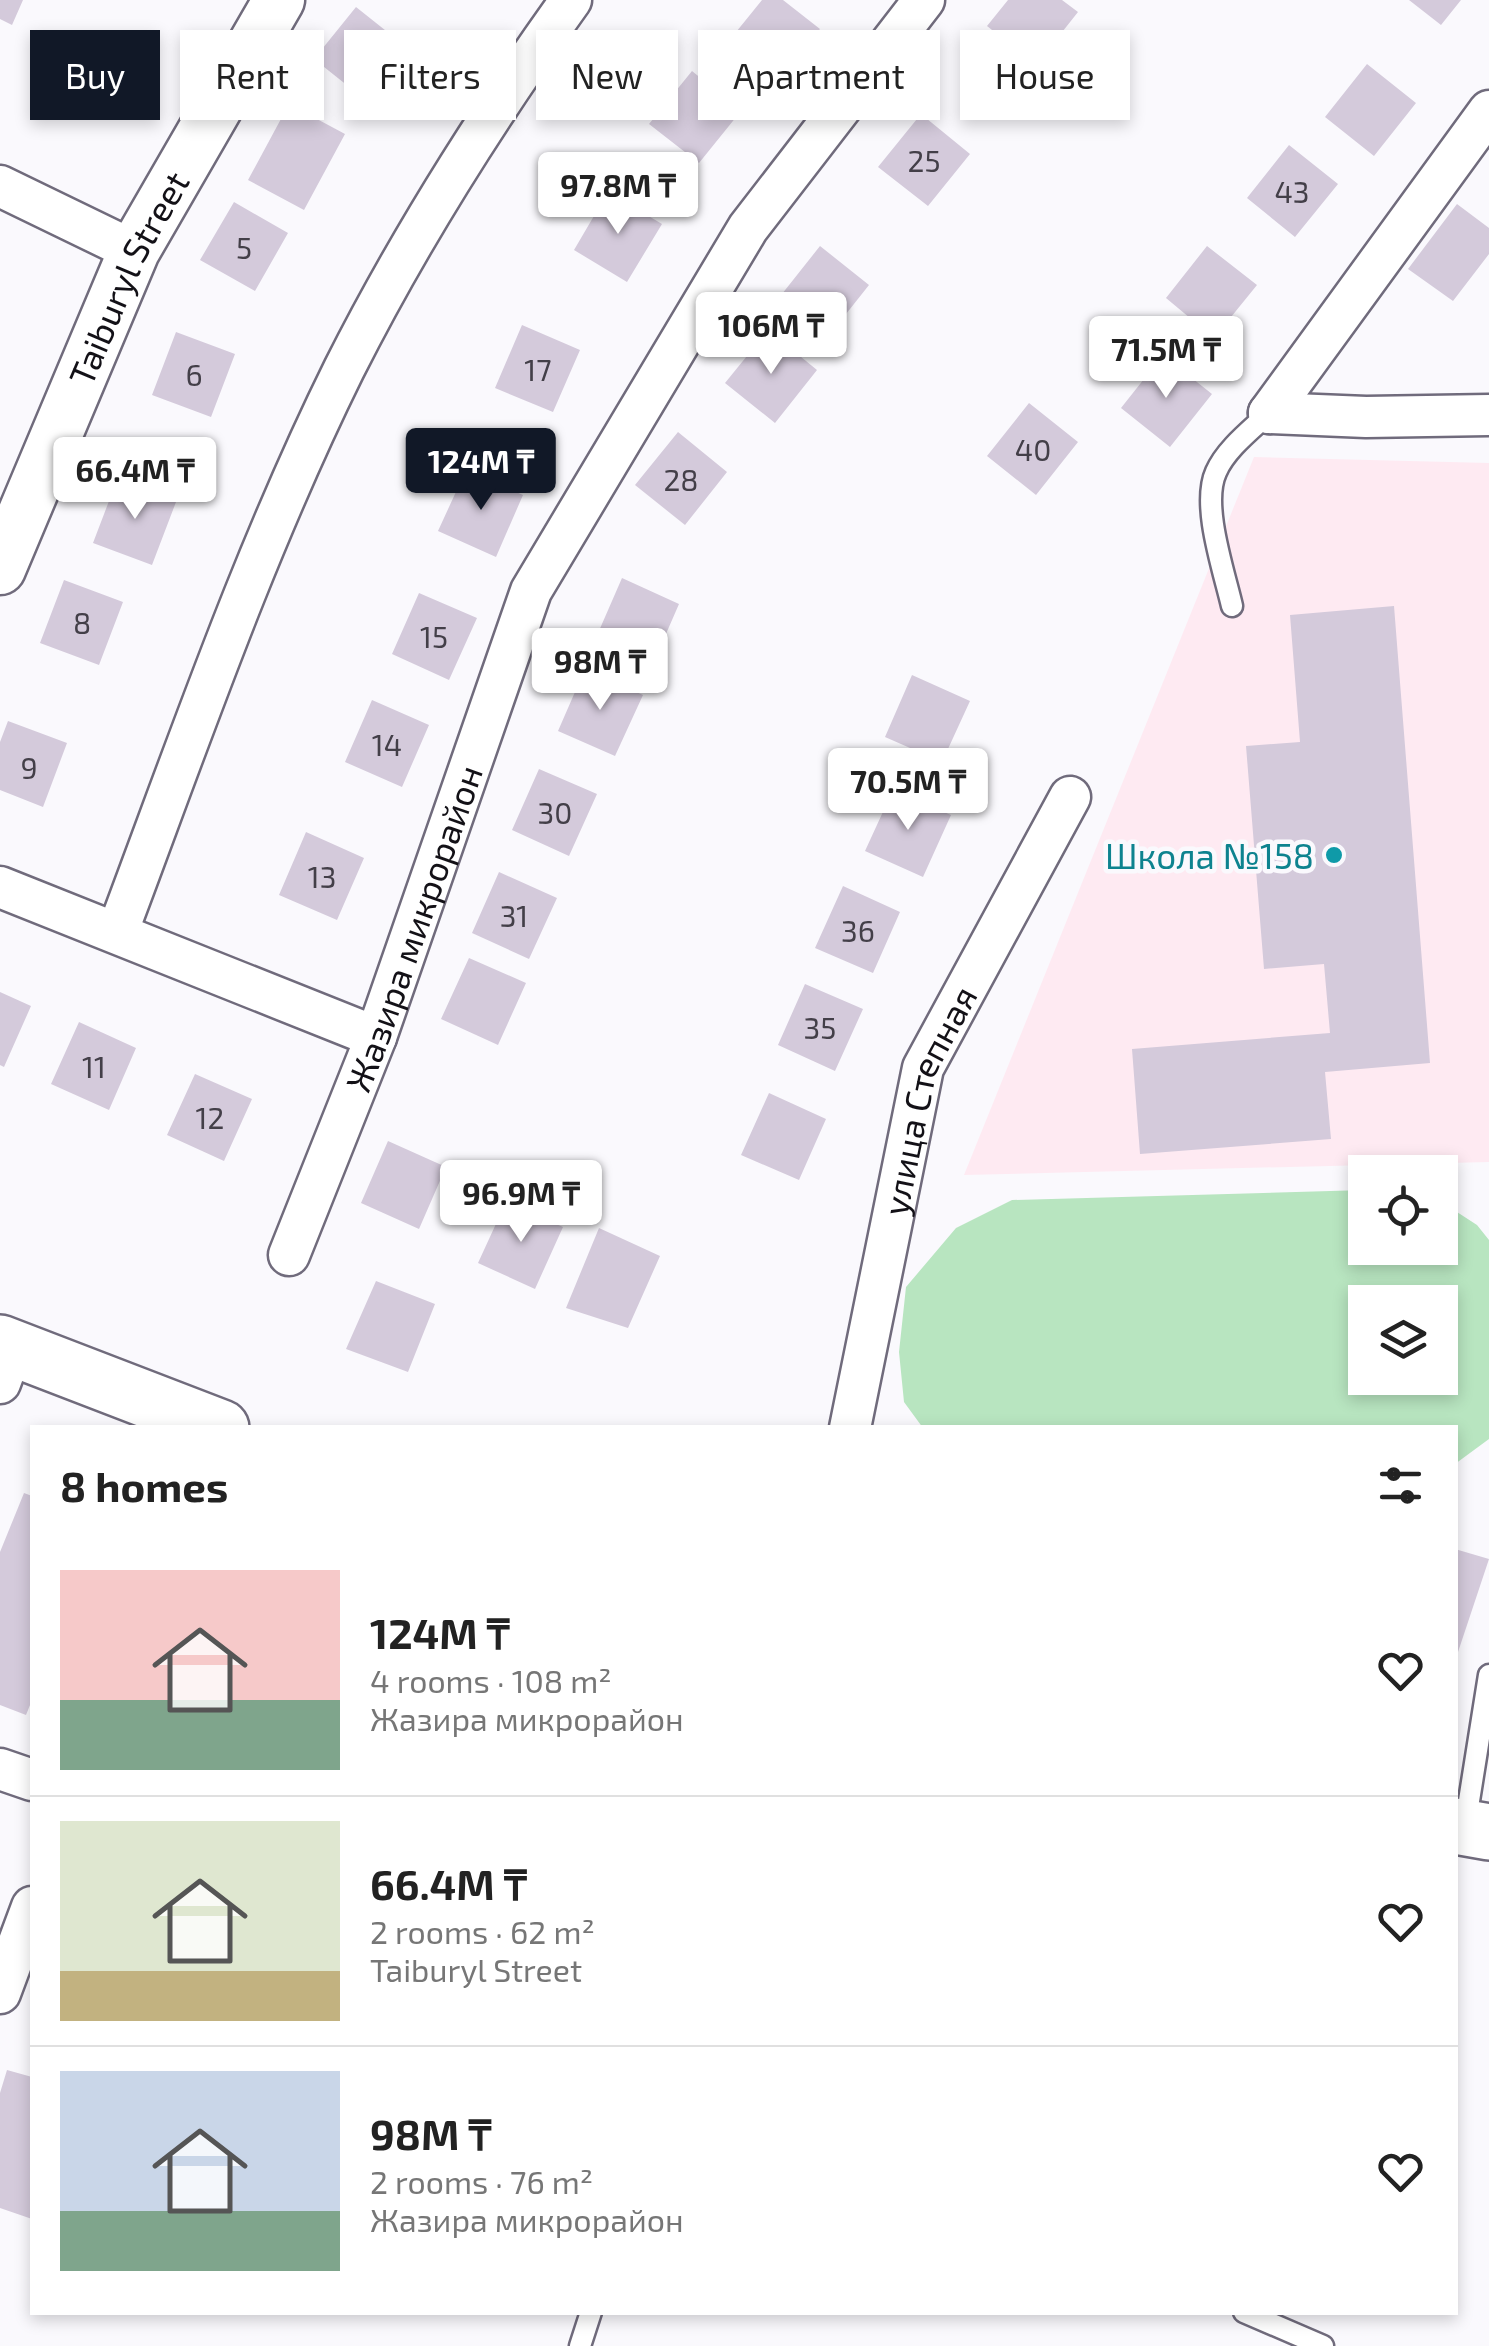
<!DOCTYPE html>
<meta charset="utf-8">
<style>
:root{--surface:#fff;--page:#f2f2f2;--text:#222;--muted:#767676;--line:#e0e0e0;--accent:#111827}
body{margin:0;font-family:"Exo 2",sans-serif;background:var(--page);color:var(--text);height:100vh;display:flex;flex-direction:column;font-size:38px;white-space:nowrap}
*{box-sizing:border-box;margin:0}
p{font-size:32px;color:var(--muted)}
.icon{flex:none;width:55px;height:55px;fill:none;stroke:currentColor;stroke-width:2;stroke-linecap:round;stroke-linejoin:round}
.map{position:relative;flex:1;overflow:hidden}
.sheet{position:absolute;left:30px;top:1425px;width:1428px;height:890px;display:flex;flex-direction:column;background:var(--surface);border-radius:0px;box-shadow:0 5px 15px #0003}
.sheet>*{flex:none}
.banner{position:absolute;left:30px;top:30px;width:1430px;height:90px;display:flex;gap:20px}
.tools{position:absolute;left:1348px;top:1155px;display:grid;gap:20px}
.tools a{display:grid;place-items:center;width:110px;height:110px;border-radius:0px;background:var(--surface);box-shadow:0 5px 15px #0003;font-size:50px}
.price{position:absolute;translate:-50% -85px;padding:0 22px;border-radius:10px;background:#fff;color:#222;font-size:32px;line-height:65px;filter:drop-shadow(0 2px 5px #0008)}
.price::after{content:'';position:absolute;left:50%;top:60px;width:30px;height:22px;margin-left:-15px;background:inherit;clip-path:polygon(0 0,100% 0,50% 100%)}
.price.on{background:var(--accent);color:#fff}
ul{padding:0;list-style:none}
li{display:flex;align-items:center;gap:30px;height:250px;padding:0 30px}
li+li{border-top:2px solid var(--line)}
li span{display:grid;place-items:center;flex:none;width:280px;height:200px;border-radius:0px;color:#555}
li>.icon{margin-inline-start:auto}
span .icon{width:120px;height:120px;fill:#fffc;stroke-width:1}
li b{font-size:42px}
h2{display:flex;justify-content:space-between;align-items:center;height:120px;padding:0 30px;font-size:42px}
.pill{padding:0 35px;border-radius:0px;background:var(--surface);box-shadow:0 5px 15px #0003;font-size:35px;line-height:90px}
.pill.on{background:var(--accent);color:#fff}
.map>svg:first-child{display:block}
.education{fill:#feeaf2}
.green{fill:#b8e5c0;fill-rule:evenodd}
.building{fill:#d4cadb}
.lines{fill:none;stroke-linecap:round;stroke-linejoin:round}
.service-casing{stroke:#706b7c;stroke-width:25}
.minor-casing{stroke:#706b7c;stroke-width:45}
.tertiary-casing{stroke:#706b7c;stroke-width:55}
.secondary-casing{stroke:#706b7c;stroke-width:60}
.service{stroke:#fff;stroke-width:20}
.minor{stroke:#fff;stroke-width:40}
.tertiary{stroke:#fff;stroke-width:50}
.secondary{stroke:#fff;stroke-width:55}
.culture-dot{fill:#0f9aa8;stroke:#faf9fd;stroke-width:4}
.labels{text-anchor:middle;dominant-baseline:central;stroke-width:9;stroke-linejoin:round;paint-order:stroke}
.number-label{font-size:30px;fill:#433f48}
.street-label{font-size:35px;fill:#131117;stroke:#faf9fd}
.culture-label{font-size:35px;fill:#0d838f;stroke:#faf9fd;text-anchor:end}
</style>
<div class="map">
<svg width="1489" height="2346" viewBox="0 0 1489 2346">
<rect width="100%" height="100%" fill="#faf9fd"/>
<path class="education" d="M 1254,457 L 1489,463 L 1489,1162 L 964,1175 Z"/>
<path class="green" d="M 1365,1190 L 1365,1248 L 1440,1248 L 1440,1201 L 1477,1225 L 1489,1240 L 1489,1439 L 1455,1464 L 1455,1428 L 923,1428 L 904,1402 L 899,1352 L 906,1287 L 956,1228 L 1012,1200 ZM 1365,1302 L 1440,1302 L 1440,1378 L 1365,1378 Z"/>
<path class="building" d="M 0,0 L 23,0 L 12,25 L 0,19 Z
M 762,0 L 783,0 L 820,29 L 778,82 L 728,42 Z
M 1008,0 L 1062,0 L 1078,12 L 1036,65 L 987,26 Z
M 1409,0 L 1461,0 L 1441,25 Z
M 356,7 L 405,46 L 363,98 L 314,59 Z
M 1367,64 L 1416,103 L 1374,156 L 1325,117 Z
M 692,71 L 741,111 L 699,163 L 649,124 Z
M 289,104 L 345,134 L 304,210 L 248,180 Z
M 921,114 L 970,154 L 928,206 L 878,167 Z
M 1289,145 L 1338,184 L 1295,237 L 1247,198 Z
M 608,192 L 662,224 L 627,282 L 574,250 Z
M 234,202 L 288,233 L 255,291 L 200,260 Z
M 1457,204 L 1489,228 L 1489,254 L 1453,301 L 1408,269 Z
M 820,246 L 869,285 L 827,338 L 778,299 Z
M 1207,246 L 1257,285 L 1214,338 L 1166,298 Z
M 522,325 L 580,350 L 553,412 L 495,388 Z
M 768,330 L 817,370 L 775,423 L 725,383 Z
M 176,332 L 235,354 L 211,417 L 152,395 Z
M 1163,355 L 1212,394 L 1170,447 L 1121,408 Z
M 1029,403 L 1078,442 L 1036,495 L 987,456 Z
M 678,432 L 727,472 L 685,525 L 635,485 Z
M 466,470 L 523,495 L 496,557 L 438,531 Z
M 117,480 L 176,502 L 152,565 L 93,543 Z
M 622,578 L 679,604 L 652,666 L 595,640 Z
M 64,580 L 123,602 L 99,665 L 40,643 Z
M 419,593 L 477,618 L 449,680 L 392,654 Z
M 1394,606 L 1430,1063 L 1325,1072 L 1331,1139 L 1140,1154 L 1132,1049 L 1330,1033 L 1324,964 L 1264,969 L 1246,746 L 1300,742 L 1290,615 Z
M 585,669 L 643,695 L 615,756 L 558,731 Z
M 912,675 L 970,701 L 942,762 L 885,737 Z
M 372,700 L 429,725 L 402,787 L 345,762 Z
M 8,721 L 67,743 L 43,807 L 0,790 L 0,742 Z
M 539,769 L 597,794 L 569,856 L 512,830 Z
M 893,790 L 951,815 L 923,877 L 865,851 Z
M 306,832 L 364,858 L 337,920 L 279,895 Z
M 499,872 L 557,898 L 529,959 L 472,933 Z
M 843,886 L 900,912 L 873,973 L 815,948 Z
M 469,958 L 526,983 L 498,1045 L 441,1019 Z
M 805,984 L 863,1009 L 835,1071 L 778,1045 Z
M 0,992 L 31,1006 L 4,1067 L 0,1065 Z
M 79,1022 L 136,1048 L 109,1110 L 51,1084 Z
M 195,1074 L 252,1099 L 224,1161 L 167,1135 Z
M 769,1093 L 826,1119 L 799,1180 L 741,1155 Z
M 388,1141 L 446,1167 L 419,1229 L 361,1203 Z
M 506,1202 L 563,1227 L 535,1289 L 478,1263 Z
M 599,1228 L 660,1256 L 628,1328 L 566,1308 Z
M 376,1281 L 435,1304 L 408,1372 L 346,1349 Z
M 24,1493 L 32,1496 L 32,1700 L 26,1715 L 0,1705 L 0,1552 Z
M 1455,1549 L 1489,1559 L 1456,1658 L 1455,1658 Z
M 7,2070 L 32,2077 L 32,2219 L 0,2208 L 0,2093 Z"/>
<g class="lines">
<defs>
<path id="service" d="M 1232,606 C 1224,571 1201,505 1216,472 C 1226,449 1251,430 1269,413
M 1465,1826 L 1489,1675
M 1244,2312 L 1323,2346
M 580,2346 L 591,2312"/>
<g id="minor">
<path d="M 0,186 L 134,251"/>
<path d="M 1269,413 L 1489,111"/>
<path d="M 1269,413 L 1366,417 L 1489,415"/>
<path d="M 0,887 L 376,1037"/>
<path d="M 117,933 C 188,744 254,551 344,369 C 409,240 487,117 571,0"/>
<path id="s1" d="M 289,1255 L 376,1037 L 531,591 L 748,228 L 924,0"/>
<path d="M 0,1383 L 13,1348"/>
<path id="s2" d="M 850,1428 L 923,1068 L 1070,797"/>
<path d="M 0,1769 L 32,1780"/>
<path d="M 0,1993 L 32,1907"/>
</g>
<g id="tertiary">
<path id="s3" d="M 0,569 L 134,251 L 279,0"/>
</g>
<path id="secondary" d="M 0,1343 L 221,1428
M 1455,1826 L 1489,1832"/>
</defs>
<use href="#service" class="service-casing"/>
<use href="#minor" class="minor-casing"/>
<use href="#tertiary" class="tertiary-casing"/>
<use href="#secondary" class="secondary-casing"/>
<use href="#service" class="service"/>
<use href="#minor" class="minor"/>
<use href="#tertiary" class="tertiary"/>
<use href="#secondary" class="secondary"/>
</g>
<circle class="culture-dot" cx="1334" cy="855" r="10"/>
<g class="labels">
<g class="number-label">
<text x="924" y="160">25</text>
<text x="1292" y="191">43</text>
<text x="244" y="247">5</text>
<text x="538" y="369">17</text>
<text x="194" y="374">6</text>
<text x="1033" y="449">40</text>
<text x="681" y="479">28</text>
<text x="82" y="622">8</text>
<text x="434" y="636">15</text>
<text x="387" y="744">14</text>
<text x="29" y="767">9</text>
<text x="555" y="812">30</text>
<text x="322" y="876">13</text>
<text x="514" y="915">31</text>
<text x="858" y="930">36</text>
<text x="820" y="1027">35</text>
<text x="94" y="1066">11</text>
<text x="210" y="1117">12</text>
</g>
<g class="street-label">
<text stroke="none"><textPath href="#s3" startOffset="318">Taiburyl Street</textPath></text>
<text stroke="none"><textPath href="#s1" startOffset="350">Жазира микрорайон</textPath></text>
<text stroke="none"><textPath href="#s2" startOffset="338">улица Степная</textPath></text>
</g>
<g class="culture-label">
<text x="1314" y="855">Школа №158</text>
</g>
</g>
</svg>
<div class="tools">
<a><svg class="icon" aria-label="locate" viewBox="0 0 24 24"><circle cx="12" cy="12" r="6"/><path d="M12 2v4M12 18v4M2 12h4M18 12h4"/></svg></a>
<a><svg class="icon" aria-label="layers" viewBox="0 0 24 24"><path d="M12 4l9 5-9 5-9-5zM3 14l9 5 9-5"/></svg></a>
</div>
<b class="price" style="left:618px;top:237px">97.8M ₸</b>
<b class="price" style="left:771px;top:377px">106M ₸</b>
<b class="price" style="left:1166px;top:401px">71.5M ₸</b>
<b class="price on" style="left:481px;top:513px">124M ₸</b>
<b class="price" style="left:135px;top:522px">66.4M ₸</b>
<b class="price" style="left:600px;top:713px">98M ₸</b>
<b class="price" style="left:908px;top:833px">70.5M ₸</b>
<b class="price" style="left:521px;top:1245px">96.9M ₸</b>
<div class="banner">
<a class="pill on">Buy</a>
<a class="pill">Rent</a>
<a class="pill">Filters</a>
<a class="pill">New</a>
<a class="pill">Apartment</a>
<a class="pill">House</a>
</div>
<section class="sheet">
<h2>8 homes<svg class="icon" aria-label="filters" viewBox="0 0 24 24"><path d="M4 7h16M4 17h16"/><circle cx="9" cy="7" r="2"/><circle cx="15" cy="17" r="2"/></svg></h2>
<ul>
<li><span style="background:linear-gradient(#f6c9c9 65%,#7fa58c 0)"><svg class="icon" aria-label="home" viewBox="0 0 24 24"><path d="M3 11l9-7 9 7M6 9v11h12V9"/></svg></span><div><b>124M ₸</b><p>4 rooms · 108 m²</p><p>Жазира микрорайон</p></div><svg class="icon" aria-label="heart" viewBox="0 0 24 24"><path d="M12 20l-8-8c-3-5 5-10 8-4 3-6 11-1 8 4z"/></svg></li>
<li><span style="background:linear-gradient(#dfe7d0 75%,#c2b280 0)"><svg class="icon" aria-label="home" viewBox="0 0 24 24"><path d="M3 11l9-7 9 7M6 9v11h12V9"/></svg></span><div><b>66.4M ₸</b><p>2 rooms · 62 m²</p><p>Taiburyl Street</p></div><svg class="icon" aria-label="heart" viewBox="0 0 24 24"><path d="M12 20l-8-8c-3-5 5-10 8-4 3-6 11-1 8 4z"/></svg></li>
<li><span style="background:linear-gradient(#c9d6e8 70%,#7fa58c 0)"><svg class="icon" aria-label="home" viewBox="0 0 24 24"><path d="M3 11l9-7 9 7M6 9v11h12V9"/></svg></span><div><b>98M ₸</b><p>2 rooms · 76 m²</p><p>Жазира микрорайон</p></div><svg class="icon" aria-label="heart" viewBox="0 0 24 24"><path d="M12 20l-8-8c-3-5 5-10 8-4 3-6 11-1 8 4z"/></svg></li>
</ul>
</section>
</div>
